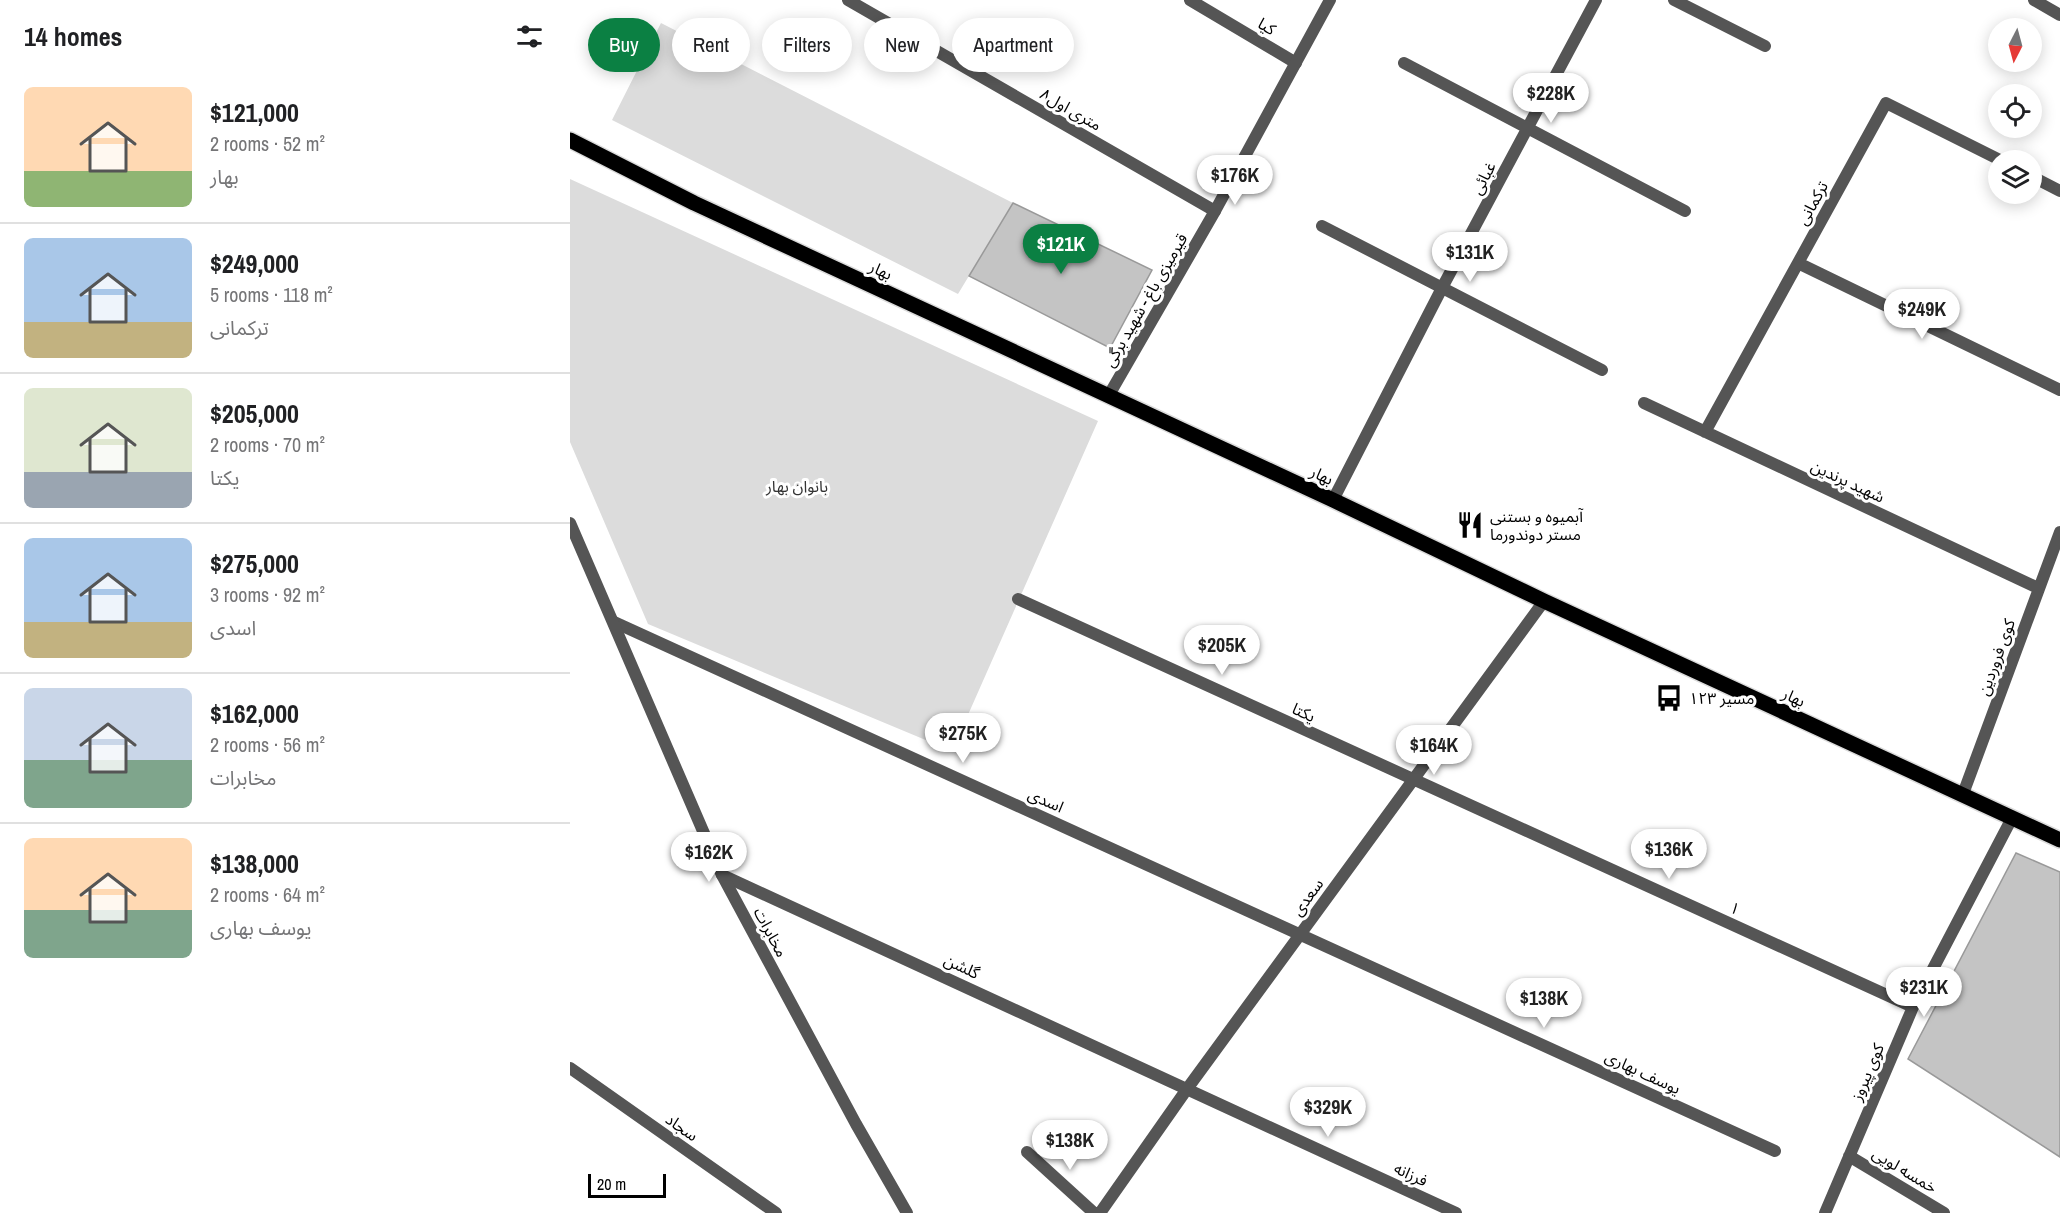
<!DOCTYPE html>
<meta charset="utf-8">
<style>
:root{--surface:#fff;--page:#f2f2f2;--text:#202124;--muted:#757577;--line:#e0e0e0;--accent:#0b8043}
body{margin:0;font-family:"Archivo Narrow","Noto Sans Arabic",sans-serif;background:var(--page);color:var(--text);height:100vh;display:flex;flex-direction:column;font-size:22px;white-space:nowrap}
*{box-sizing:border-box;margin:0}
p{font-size:20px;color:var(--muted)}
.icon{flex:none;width:33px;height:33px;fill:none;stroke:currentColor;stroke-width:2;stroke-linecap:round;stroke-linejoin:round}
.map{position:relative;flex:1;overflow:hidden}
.sheet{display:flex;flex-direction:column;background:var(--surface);width:570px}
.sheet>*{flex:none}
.guide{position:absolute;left:18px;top:18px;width:570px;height:54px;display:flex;gap:12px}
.needle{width:39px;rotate:186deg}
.buttons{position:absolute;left:1418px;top:18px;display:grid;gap:12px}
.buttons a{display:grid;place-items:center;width:54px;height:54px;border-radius:50%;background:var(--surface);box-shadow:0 3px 15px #0003;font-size:30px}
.scale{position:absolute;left:18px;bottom:15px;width:78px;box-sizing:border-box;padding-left:6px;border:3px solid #000;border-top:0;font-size:16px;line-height:21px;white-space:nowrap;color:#000;-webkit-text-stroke:4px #fff;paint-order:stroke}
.price{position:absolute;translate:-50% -51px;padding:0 14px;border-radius:21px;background:#fff;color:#222;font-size:20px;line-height:39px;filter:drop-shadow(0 2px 3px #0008)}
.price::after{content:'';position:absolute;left:50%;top:36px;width:18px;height:14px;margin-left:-9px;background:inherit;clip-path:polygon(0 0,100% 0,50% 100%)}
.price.current{background:var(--accent);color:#fff}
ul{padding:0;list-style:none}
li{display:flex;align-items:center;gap:18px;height:150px;padding:0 24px}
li+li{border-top:2px solid var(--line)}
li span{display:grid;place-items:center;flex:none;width:168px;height:120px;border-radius:9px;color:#555}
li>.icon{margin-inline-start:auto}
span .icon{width:72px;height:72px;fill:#fffc;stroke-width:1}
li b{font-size:26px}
h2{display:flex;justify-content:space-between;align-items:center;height:72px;padding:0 24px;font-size:26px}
.chip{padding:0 21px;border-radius:27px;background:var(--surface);box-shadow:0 3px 15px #0003;font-size:21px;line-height:54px}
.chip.current{background:var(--accent);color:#fff}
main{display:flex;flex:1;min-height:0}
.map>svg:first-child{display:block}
.green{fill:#dcdcdc}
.building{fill:#c4c4c4;stroke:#999;stroke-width:1.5}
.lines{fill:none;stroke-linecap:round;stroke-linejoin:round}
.primary-casing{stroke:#dbdbdb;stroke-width:18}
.service{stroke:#555;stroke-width:12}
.minor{stroke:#555;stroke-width:12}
.tertiary{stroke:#555;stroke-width:12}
.primary{stroke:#000;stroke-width:15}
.labels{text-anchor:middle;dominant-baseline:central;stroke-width:6;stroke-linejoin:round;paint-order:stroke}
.street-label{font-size:16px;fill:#000;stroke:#fff}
.park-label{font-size:16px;fill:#333;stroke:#fff}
.poi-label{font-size:16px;fill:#000;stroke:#fff;text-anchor:start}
</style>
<main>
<section class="sheet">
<h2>14 homes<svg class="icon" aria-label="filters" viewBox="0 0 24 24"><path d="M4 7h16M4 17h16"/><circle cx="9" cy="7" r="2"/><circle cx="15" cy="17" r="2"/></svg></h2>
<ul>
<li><span style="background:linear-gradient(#ffd9b3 70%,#8fb573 0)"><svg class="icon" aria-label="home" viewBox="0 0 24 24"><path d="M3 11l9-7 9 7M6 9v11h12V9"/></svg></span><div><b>$121,000</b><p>2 rooms · 52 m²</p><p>بهار</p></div></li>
<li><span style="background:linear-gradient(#a9c7e8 70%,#c2b280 0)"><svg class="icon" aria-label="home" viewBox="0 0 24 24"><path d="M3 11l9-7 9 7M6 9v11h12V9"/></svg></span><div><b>$249,000</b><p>5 rooms · 118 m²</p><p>ترکمانی</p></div></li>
<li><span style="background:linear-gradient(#dfe7d0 70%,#9aa5b1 0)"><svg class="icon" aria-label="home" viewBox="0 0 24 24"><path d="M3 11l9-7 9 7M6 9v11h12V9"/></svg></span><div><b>$205,000</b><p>2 rooms · 70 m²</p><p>یکتا</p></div></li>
<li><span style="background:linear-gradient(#a9c7e8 70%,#c2b280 0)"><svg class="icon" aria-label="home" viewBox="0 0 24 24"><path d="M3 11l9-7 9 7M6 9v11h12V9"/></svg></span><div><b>$275,000</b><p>3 rooms · 92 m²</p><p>اسدی</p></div></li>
<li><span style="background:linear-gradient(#c9d6e8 60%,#7fa58c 0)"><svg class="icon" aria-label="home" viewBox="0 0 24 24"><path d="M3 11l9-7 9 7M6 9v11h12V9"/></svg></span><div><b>$162,000</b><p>2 rooms · 56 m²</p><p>مخابرات</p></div></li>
<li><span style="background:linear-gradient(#ffd9b3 60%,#7fa58c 0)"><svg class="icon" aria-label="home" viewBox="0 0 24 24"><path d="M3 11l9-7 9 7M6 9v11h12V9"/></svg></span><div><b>$138,000</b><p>2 rooms · 64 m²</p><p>یوسف بهاری</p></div></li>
</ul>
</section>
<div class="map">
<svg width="1490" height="1213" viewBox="0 0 1490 1213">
<rect width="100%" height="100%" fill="#fff"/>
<path class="green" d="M 91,23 L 443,203 L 388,294 L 42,120 Z
M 0,179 L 528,421 L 382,751 L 78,624 L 0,442 Z"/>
<path class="building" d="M 443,203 L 582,270 L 540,348 L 399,276 Z
M 1446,853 L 1490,872 L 1490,1157 L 1338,1059 Z"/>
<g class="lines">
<defs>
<path id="primary" d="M 0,140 L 124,203 L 763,500 L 974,601 L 1490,840"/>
</defs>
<use href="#primary" class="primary-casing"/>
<path class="service" d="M 0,1068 L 206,1213"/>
<path class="minor" d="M 278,0 L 645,211
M 620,0 L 726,63
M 1104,0 L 1195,46
M 1464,0 L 1490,15
M 834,63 L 1115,211
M 1461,176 L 1490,191
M 752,226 L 1032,370
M 1228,263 L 1490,390
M 1074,403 L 1468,588
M 1135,432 L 1316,103 L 1430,160
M 763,500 L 873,286 L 1026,0
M 448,599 L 1343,1007
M 44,622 L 1205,1151
M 1393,794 L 1490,532
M 152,875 L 886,1213
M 457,1152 L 524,1213
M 1279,1156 L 1374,1213
M 530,1213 L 617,1089 L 974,601
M 1255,1213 L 1343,1007 L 1442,818"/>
<path class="tertiary" d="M 539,395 L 645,211 L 760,0
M 0,523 L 152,875 L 286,1124 L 337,1213"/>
<use href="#primary" class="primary"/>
</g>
<defs>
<symbol id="restaurant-bare" viewBox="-9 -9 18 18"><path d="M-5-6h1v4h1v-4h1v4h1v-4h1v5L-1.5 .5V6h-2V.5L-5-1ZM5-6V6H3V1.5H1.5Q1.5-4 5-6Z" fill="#000" stroke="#fff" stroke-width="2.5" paint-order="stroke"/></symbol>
<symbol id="bus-bare" viewBox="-9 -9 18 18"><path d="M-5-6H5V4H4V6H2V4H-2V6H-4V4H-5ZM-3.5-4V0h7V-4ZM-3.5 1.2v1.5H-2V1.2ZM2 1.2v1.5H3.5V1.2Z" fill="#000" stroke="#fff" stroke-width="2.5" paint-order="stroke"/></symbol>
</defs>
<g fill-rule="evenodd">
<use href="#restaurant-bare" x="881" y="506" width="38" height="38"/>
<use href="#bus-bare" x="1080" y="679" width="38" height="38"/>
</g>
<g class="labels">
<g class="street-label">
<text transform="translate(697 26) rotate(31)">کیا</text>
<text transform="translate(501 109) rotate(30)">۸متری اول</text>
<text transform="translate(913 178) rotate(-62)">غبائی</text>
<text transform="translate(1242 203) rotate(-61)">ترکمانی</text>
<text transform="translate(311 270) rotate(25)">بهار</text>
<text transform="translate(575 300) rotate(-60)">قیرمیزی باغ - شهید برگی</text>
<text transform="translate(752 475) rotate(25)">بهار</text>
<text transform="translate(1278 481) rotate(25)">شهید پرندین</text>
<text transform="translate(1426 657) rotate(-70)">کوی فروردین</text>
<text transform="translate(1224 697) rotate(25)">بهار</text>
<text transform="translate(734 712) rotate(25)">یکتا</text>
<text transform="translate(476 800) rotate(24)">اسدی</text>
<text transform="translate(737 897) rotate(-54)">سعدی</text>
<text transform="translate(1165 908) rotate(24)">۱</text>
<text transform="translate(201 932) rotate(62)">مخابرات</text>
<text transform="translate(392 966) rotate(25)">گلشن</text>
<text transform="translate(1073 1072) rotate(25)">یوسف بهاری</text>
<text transform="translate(1297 1072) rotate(-67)">کوی پیروز</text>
<text transform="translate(112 1127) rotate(35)">سجاد</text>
<text transform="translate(1335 1170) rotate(31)">خمسه لویی</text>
<text transform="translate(841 1174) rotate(25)">فرزانه</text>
</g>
<g class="park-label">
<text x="227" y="486">بانوان بهار</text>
</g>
<g class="poi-label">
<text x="920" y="516">آبمیوه و بستنی<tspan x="920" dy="18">مستر دوندورما</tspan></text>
<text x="1119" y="698">مسیر ۱۲۳</text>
</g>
</g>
</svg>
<div class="buttons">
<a><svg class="needle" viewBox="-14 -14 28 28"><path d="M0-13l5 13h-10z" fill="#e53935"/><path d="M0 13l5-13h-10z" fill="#757577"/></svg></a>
<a><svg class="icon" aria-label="locate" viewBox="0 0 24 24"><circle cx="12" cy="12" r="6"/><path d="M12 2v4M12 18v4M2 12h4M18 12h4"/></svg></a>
<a><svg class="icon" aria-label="layers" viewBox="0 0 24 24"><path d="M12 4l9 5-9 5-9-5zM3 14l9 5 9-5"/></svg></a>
</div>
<div class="scale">20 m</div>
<b class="price" style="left:981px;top:124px">$228K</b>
<b class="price" style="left:665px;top:206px">$176K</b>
<b class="price current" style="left:491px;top:275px">$121K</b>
<b class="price" style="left:900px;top:283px">$131K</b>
<b class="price" style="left:1352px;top:340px">$249K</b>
<b class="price" style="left:652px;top:676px">$205K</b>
<b class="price" style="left:393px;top:764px">$275K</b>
<b class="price" style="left:864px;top:776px">$164K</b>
<b class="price" style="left:1099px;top:880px">$136K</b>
<b class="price" style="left:139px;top:883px">$162K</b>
<b class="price" style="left:1354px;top:1018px">$231K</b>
<b class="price" style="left:974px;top:1029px">$138K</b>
<b class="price" style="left:758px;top:1138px">$329K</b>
<b class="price" style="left:500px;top:1171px">$138K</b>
<div class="guide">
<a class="chip current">Buy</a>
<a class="chip">Rent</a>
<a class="chip">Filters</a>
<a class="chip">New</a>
<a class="chip">Apartment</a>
</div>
</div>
</main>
